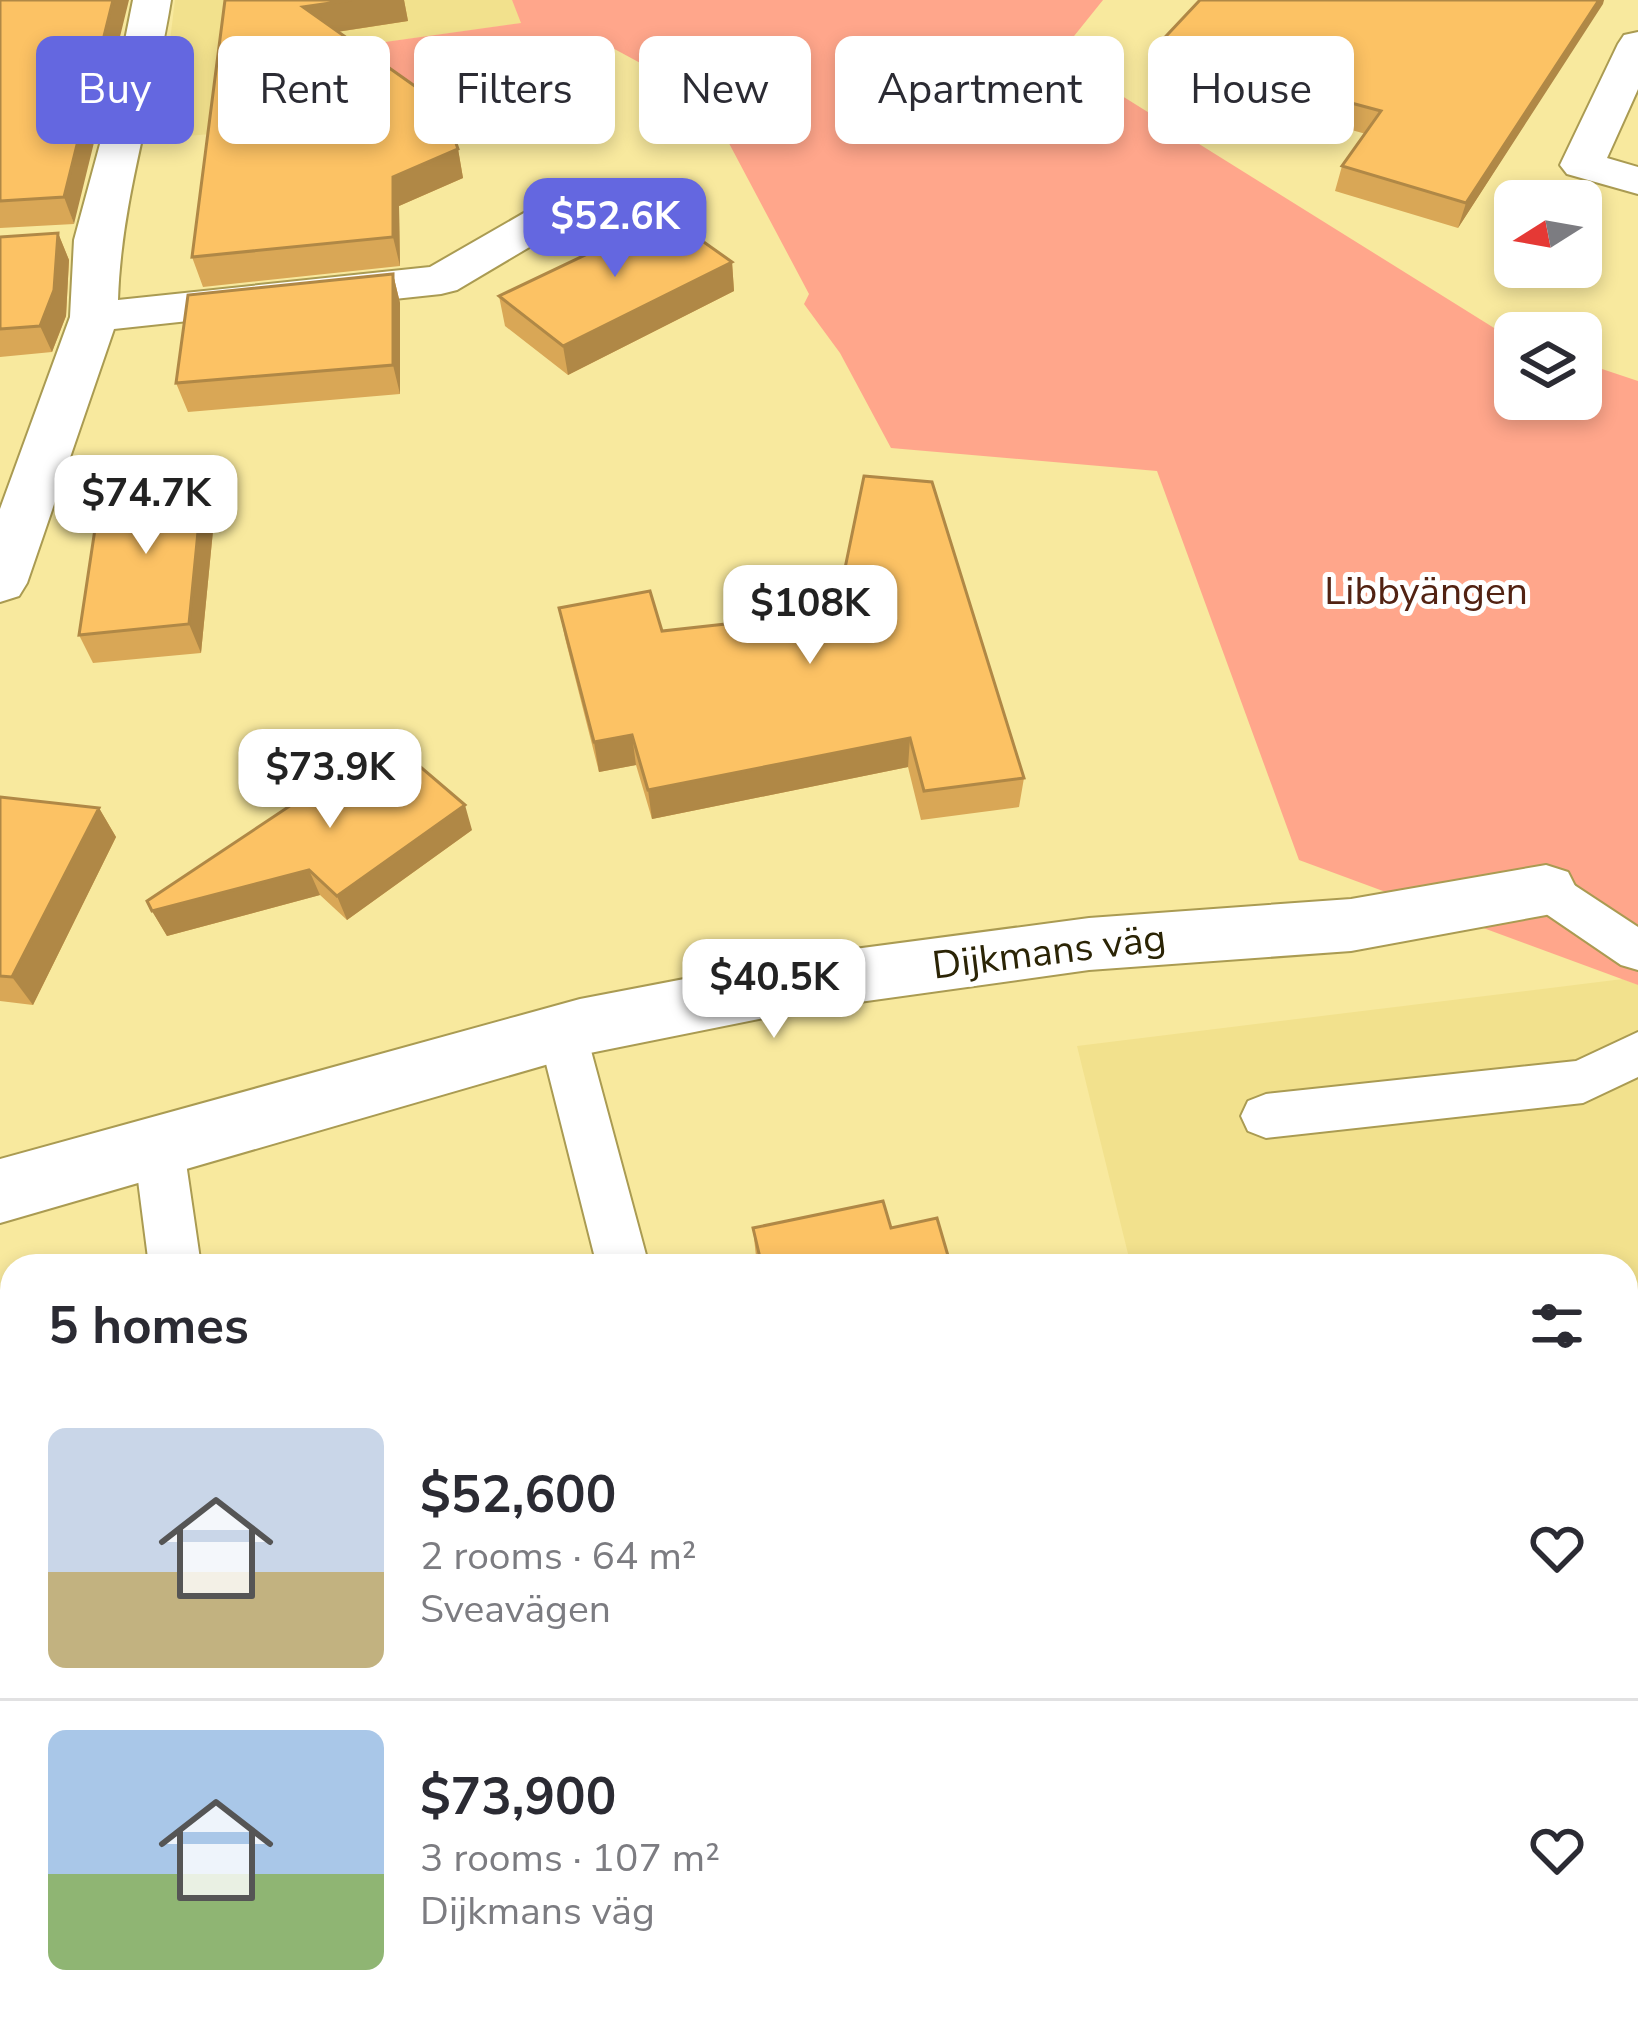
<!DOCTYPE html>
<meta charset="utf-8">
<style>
:root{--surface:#fff;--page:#f2f2f3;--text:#2b2b33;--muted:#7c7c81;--line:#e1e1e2;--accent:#6467e0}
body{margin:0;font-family:"Nunito Sans",sans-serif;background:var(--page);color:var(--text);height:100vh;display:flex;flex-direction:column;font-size:45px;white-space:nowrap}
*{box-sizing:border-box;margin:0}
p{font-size:39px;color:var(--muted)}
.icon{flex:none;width:66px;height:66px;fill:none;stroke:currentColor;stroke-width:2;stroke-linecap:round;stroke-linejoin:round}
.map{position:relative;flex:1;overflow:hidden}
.details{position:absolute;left:0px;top:1254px;width:1638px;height:771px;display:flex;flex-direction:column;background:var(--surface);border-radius:36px 36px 0 0;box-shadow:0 6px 18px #0003}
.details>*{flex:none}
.hud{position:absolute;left:36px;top:36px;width:1566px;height:108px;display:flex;gap:24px}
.needle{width:78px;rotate:259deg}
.controls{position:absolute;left:1494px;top:180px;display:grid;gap:24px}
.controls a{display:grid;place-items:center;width:108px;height:108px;border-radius:18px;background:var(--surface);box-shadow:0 6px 18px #0003;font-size:60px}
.price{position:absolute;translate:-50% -102px;padding:0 27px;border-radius:24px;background:#fff;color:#222;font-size:39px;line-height:78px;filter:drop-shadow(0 3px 6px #0008)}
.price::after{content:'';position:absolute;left:50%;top:72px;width:36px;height:27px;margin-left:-18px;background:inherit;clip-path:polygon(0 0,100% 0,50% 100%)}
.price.on{background:var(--accent);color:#fff}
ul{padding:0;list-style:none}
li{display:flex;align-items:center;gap:36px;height:300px;padding:0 48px}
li+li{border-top:3px solid var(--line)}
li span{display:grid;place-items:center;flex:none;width:336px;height:240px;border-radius:18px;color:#555}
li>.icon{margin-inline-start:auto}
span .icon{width:144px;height:144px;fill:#fffc;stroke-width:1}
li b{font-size:51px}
h2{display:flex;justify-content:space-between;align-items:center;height:144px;padding:0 48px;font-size:51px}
.chip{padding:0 42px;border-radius:18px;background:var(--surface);box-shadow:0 6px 18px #0003;font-size:42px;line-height:108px}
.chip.on{background:var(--accent);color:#fff}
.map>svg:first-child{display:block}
.built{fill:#f2e18d}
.green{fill:#ffa68b}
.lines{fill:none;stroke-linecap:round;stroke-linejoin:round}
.lane-casing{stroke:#aa9b52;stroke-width:4}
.street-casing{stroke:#aa9b52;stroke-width:4}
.lane{fill:#fff;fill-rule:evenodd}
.street{fill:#fff;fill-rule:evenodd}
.wall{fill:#d9a756}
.shaded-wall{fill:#b08846}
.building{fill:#fcc264;stroke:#b08846;stroke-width:3}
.labels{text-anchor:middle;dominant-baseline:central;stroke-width:10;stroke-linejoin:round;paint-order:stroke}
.park-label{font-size:39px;fill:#522212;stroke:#fff}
.street-label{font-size:39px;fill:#2b2405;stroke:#fff}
</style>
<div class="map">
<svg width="1638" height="2023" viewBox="0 0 1638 2023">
<rect width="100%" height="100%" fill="#f8e99e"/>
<path class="built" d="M 175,0 L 512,0 L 522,23 L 386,42 L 391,121 L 158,138 Z
M 1623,979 L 1638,985 L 1638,2023 L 1315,2023 L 1312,2013 L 1626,2013 L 1626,1266 L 1131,1266 L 1077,1046 Z"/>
<path class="green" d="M 512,0 L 1103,0 L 1058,56 L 1515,341 L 1515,399 L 1581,399 L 1581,362 L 1638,381 L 1638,985 L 1299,860 L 1157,471 L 891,448 L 840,353 L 804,304 L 809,294 L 705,98 L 607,45 L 392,137 L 385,42 L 521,23 Z"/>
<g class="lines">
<defs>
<path id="lane" d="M 1546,872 L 1562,877 L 1638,927 L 1638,970 L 1621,965 L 1530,903 L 1523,890 L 1530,877 Z
M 562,1012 L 579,1018 L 586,1032 L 649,1266 L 597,1266 L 538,1032 L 545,1018 Z
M 1638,1032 L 1638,1077 L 1583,1103 L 1266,1138 L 1248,1131 L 1241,1116 L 1248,1101 L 1266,1094 L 1576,1061 Z
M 159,1127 L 177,1133 L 184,1149 L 201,1266 L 149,1266 L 134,1149 L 141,1133 Z
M 748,2013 L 816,2013 L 816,2023 L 748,2023 Z"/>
<path id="street" d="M 133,0 L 171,0 C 155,100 121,199 118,300 L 430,267 L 543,202 L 559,198 L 575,202 L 581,211 L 575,220 L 457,290 L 441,294 L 114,329 L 27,583 L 19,596 L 0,602 L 0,509 L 70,317 L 74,240 L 116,85 Z
M 1638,32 L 1638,89 L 1607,158 L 1638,167 L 1638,194 L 1567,174 L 1560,165 L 1618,44 L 1624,35 Z
M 1546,865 L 1568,872 L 1577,890 L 1568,908 L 1546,915 L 1351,951 L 1089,970 L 809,1009 L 580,1055 L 0,1223 L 0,1159 L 580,999 L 809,955 L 1089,918 L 1351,899 Z"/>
</defs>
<use href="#lane" class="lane-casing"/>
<use href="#street" class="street-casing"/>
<use href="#lane" class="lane"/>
<use href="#street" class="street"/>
</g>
<path class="wall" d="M 0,0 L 74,224 L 0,228 Z
M 225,0 L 404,0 L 408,21 L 337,32 L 458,149 L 463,178 L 399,206 L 400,266 L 203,287 L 192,257 Z
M 1200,0 L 1604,0 L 1458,228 L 1335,191 L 1342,166 L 1366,134 L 1149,74 L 1153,50 Z
M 58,233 L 69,260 L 66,316 L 52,352 L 0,357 L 0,237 Z
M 732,262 L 734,291 L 568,375 L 505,326 L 499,296 Z
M 393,274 L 400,303 L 400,394 L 188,412 L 176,383 Z
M 216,500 L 201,653 L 93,663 L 79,635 L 121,527 Z
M 559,608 L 662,631 L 1024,778 L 1019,807 L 921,820 L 908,767 L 652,819 L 636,765 L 599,772 L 565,638 Z
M 0,797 L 99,808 L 116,837 L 33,1005 L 0,1001 Z
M 472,830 L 347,920 L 320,895 L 167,936 L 152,911 Z
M 753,1228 L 891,1228 L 951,1266 L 757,1266 Z
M 1638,1498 L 1638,2023 L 1470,2023 L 1473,2013 L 1626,2013 L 1626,1536 Z
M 0,1525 L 12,1531 L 12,1676 L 0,1677 Z
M 939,2013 L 1216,2013 L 1219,2023 L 940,2023 Z"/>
<path class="shaded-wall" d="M 113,0 L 129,0 L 74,224 L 64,197 Z
M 351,0 L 404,0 L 408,21 L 310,36 L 303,7 Z
M 1599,0 L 1604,0 L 1603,4 L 1458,228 L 1466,203 Z
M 458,149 L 463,178 L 399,206 L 400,266 L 393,237 L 393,177 Z
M 58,233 L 69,260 L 66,316 L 52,352 L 40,326 Z
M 732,262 L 734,291 L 568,375 L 563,346 Z
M 393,274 L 400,303 L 400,394 L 393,365 Z
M 204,470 L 216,500 L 201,653 L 189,624 Z
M 632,735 L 636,765 L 599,772 L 594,742 Z
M 910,738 L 908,767 L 652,819 L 648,790 Z
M 465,805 L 472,830 L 347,920 L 337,896 Z
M 99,808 L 116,837 L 33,1005 L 12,977 Z
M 309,870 L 320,895 L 167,936 L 152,911 Z
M 2,1525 L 12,1531 L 12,1675 L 0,1670 L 0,1537 Z
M 334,2013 L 362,2013 L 343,2021 L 318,2019 Z"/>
<path class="building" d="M 0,0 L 113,0 L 64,197 L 0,201 Z
M 225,0 L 351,0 L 303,7 L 443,106 L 458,149 L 393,177 L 393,237 L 192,257 Z
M 1200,0 L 1599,0 L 1466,203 L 1342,166 L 1381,111 L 1153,50 Z
M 667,216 L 732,262 L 563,346 L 499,296 Z
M 58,233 L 54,290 L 40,326 L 0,329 L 0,237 Z
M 393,274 L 393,365 L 176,383 L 188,295 Z
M 204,470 L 189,624 L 79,635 L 95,529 L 121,527 L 128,477 Z
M 864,476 L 932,482 L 1024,778 L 924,791 L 910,738 L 648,790 L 632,735 L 594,742 L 559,608 L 650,591 L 662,631 L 836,612 Z
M 389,740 L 465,805 L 337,896 L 309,870 L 152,911 L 147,901 Z
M 0,797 L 99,808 L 12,977 L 0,976 Z
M 883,1201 L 891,1228 L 937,1218 L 951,1266 L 762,1266 L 753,1228 Z
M 1638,1607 L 1638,2023 L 1510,2023 L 1513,2013 L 1626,2013 L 1626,1646 Z
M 317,2013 L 334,2013 L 318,2019 Z
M 945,2013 L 1216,2013 L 1219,2023 L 947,2023 Z"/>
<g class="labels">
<g class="park-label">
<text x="1426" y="591">Libbyängen</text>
</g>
<g class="street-label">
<text transform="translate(1049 952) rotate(-7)">Dijkmans väg</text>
</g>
</g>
</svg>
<div class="controls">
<a><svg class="needle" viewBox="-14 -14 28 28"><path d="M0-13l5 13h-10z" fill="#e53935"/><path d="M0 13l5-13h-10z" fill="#7c7c81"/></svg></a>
<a><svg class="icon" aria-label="layers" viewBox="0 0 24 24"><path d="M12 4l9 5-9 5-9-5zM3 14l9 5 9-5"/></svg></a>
</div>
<b class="price on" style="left:615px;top:280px">$52.6K</b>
<b class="price" style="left:146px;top:557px">$74.7K</b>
<b class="price" style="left:810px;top:667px">$108K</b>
<b class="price" style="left:330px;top:831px">$73.9K</b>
<b class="price" style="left:774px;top:1041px">$40.5K</b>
<div class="hud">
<a class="chip on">Buy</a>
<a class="chip">Rent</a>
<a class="chip">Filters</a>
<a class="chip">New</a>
<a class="chip">Apartment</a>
<a class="chip">House</a>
</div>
<section class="details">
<h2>5 homes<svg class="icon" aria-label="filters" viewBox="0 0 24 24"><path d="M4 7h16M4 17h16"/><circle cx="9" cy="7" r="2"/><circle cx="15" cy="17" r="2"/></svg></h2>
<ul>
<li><span style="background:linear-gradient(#c9d6e8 60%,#c2b280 0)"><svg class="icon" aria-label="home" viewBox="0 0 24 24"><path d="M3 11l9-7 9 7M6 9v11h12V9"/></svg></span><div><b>$52,600</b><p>2 rooms · 64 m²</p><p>Sveavägen</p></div><svg class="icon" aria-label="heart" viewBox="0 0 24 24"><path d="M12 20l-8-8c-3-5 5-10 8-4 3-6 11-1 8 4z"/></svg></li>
<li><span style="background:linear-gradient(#a9c7e8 60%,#8fb573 0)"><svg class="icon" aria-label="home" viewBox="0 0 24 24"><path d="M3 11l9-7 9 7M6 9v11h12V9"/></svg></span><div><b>$73,900</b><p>3 rooms · 107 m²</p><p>Dijkmans väg</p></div><svg class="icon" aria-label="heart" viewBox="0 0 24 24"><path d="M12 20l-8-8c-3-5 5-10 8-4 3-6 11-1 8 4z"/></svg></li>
</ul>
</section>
</div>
